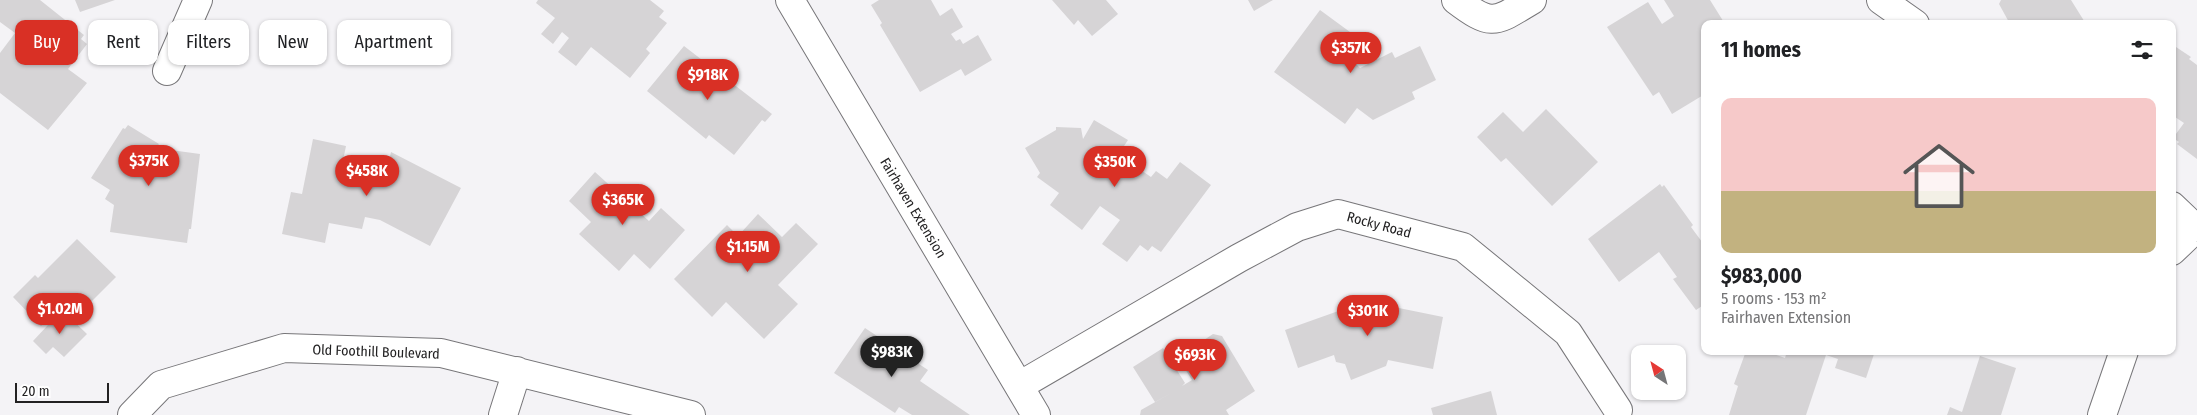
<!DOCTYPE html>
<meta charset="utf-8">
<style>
:root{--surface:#fff;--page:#f6f6f6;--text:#202124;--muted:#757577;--line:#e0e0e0;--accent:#d93025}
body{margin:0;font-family:"Fira Sans Condensed",sans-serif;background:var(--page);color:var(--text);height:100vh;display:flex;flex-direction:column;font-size:19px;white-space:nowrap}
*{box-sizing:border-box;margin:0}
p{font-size:16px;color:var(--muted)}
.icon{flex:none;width:28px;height:28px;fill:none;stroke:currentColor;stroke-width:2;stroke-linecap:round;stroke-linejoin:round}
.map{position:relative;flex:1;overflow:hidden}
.panel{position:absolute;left:1701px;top:20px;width:475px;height:335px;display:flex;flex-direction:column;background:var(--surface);border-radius:10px;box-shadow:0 1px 4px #0004}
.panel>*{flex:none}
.top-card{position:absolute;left:15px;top:20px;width:475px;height:45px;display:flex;gap:10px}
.needle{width:32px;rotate:324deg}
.buttons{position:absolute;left:1631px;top:345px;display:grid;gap:10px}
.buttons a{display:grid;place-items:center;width:55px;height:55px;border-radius:10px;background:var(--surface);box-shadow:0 1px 4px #0004;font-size:25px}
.scale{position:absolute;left:15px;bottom:12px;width:94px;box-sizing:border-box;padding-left:5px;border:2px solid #222122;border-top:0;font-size:14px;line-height:18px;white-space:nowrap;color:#222122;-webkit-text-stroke:4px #fff;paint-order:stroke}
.price{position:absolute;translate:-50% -42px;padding:0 11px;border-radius:18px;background:var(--accent);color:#fff;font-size:16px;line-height:32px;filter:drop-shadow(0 1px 2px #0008)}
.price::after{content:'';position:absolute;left:50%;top:30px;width:15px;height:11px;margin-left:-8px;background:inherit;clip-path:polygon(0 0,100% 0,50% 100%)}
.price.active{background:#222;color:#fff}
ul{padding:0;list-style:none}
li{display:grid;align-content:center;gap:10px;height:265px;padding:0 20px}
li+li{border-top:1px solid var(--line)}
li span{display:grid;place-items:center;height:155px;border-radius:10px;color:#555}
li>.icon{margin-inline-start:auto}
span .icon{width:90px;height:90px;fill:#fffc;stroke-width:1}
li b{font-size:21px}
h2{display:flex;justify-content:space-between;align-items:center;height:60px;padding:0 20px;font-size:21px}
.chip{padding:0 18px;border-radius:10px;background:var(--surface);box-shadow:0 1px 4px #0004;font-size:18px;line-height:45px}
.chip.active{background:var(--accent);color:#fff}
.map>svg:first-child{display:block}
.building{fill:#d6d4d6}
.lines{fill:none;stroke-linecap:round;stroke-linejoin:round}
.minor-casing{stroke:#777679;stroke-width:30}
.minor{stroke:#fff;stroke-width:28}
.labels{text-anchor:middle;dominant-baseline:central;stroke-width:4.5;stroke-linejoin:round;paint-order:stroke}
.street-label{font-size:14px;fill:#222122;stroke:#fff}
</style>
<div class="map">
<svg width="2197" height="415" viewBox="0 0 2197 415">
<rect width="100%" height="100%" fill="#f4f3f6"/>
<path class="building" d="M 0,0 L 40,0 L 84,35 L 81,39 L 87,44 L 68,69 L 87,83 L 48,130 L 0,93 L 0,53 L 15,33 L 0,22 Z
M 75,0 L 115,0 L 80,12 Z
M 538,0 L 650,0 L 664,11 L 659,17 L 667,23 L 646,49 L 650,53 L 630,78 L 591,47 L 576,66 L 558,52 L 569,38 L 562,32 L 553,44 L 541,34 L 555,18 L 536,3 Z
M 879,0 L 931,0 L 940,16 L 952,8 L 963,27 L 951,34 L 956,41 L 960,39 L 963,44 L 978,35 L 992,60 L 965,76 L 961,69 L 920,92 L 880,25 L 882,23 L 871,5 Z
M 1052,0 L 1106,0 L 1118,14 L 1092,36 L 1078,20 L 1074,25 Z
M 1248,0 L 1273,0 L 1254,11 Z
M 1664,0 L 1710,0 L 1725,24 L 1705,24 L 1705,94 L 1672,114 L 1659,92 L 1653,96 L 1607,27 L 1648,2 L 1662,24 L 1674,16 Z
M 2001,0 L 2071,0 L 2086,24 L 2010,24 L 1999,4 Z
M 1320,10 L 1350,32 L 1333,55 L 1341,62 L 1347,55 L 1360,68 L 1392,52 L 1395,58 L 1420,46 L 1436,80 L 1412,92 L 1415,99 L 1373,120 L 1357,108 L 1345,124 L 1274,72 Z
M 684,46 L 772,114 L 765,122 L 762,120 L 734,155 L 709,135 L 706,139 L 647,91 Z
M 2176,47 L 2191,57 L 2189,59 L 2197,65 L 2197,159 L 2177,144 L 2179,142 L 2173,138 L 2184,123 L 2172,115 L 2172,51 Z
M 1546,109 L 1598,162 L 1552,206 L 1506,158 L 1501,162 L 1477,137 L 1503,112 L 1523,132 Z
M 1094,120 L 1128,140 L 1122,149 L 1135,158 L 1132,164 L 1151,177 L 1156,171 L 1167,179 L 1180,162 L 1211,185 L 1161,252 L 1152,246 L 1148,251 L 1140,245 L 1127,262 L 1102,244 L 1120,220 L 1100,206 L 1082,230 L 1050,205 L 1059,193 L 1037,177 L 1040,173 L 1025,148 L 1056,130 L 1056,127 L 1081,128 L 1083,139 Z
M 128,125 L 159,144 L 156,148 L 200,154 L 191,229 L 189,229 L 187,243 L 110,232 L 114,205 L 105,199 L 110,190 L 91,178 L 123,128 L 125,129 Z
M 313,139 L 346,146 L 341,170 L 363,174 L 365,170 L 386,174 L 391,152 L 461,188 L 430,246 L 380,220 L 365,217 L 362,229 L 329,223 L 325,243 L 282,234 L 291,192 L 302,194 Z
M 595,172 L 649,221 L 661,208 L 685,230 L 650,269 L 634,254 L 619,271 L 579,234 L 591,222 L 569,201 Z
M 1660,184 L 1662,187 L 1664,185 L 1693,225 L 1691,227 L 1705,246 L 1705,304 L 1696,310 L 1673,279 L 1677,277 L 1659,252 L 1619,282 L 1588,239 Z
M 758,214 L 782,237 L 796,223 L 818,244 L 778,285 L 798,304 L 764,339 L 726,302 L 712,317 L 674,279 L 727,225 L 738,236 Z
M 77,239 L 116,277 L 79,314 L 71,306 L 67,310 L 63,305 L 41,326 L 13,297 L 35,275 L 38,278 Z
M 1360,295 L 1377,295 L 1395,302 L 1394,307 L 1443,317 L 1433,369 L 1388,360 L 1386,366 L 1351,380 L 1345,364 L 1336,362 L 1334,355 L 1298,368 L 1285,330 L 1358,304 Z
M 62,310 L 87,334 L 64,357 L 53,347 L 46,354 L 33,341 Z
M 865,328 L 928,370 L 920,381 L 970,415 L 912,415 L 899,407 L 895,413 L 834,373 Z
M 1213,334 L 1222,336 L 1255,391 L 1226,410 L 1229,415 L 1140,415 L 1141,410 L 1173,392 L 1155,402 L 1133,367 L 1163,348 L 1185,383 L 1182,386 L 1192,380 L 1180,361 L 1199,349 L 1201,342 Z
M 1746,351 L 1765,351 L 1785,358 L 1787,351 L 1875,351 L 1866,378 L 1835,368 L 1838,359 L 1826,355 L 1806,415 L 1729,415 L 1738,386 L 1734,384 Z
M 1980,356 L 2016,368 L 2001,415 L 1947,415 L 1950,407 L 1962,412 Z
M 1491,391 L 1497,415 L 1433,415 L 1431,408 Z"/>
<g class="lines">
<defs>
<path id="minor" d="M 790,0 L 1036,415
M 1456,0 C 1493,28 1495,22 1532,0
M 1881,0 L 1915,24
M 167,71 L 198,0
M 2172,206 L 2195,228
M 2172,251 L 2197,227
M 1019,386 L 1239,258 L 1297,227 L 1338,214 L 1463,247 L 1568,333 L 1618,410
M 132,415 L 161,385 L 284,348 L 441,353 L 691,415
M 503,415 L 517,371
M 2102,415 L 2124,351"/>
</defs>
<use href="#minor" class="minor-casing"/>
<use href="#minor" class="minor"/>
</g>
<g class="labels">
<g class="street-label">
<text transform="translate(913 208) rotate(59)">Fairhaven Extension</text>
<text transform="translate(1379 225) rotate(15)">Rocky Road</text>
<text transform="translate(376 352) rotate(2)">Old Foothill Boulevard</text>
</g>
</g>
</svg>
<div class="buttons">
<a><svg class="needle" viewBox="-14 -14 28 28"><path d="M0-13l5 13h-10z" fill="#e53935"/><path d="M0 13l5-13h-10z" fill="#757577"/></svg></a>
</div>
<div class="scale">20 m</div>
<b class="price" style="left:1351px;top:74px">$357K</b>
<b class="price" style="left:708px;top:101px">$918K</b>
<b class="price" style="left:149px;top:187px">$375K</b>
<b class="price" style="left:1115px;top:188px">$350K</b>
<b class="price" style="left:367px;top:197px">$458K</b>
<b class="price" style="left:623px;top:226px">$365K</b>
<b class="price" style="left:748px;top:273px">$1.15M</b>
<b class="price" style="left:60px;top:335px">$1.02M</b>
<b class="price" style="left:1368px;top:337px">$301K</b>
<b class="price active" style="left:892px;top:378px">$983K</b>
<b class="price" style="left:1195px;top:381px">$693K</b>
<div class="top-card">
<a class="chip active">Buy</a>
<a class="chip">Rent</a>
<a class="chip">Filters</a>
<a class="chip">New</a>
<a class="chip">Apartment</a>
</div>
<section class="panel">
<h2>11 homes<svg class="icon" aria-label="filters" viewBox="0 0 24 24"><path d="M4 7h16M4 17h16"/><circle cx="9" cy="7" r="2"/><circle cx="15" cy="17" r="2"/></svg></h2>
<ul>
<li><span style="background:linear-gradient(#f6c9c9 60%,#c2b280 0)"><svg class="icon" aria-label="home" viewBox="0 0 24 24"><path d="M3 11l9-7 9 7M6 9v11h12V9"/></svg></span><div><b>$983,000</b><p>5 rooms · 153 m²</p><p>Fairhaven Extension</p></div></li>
</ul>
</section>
</div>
